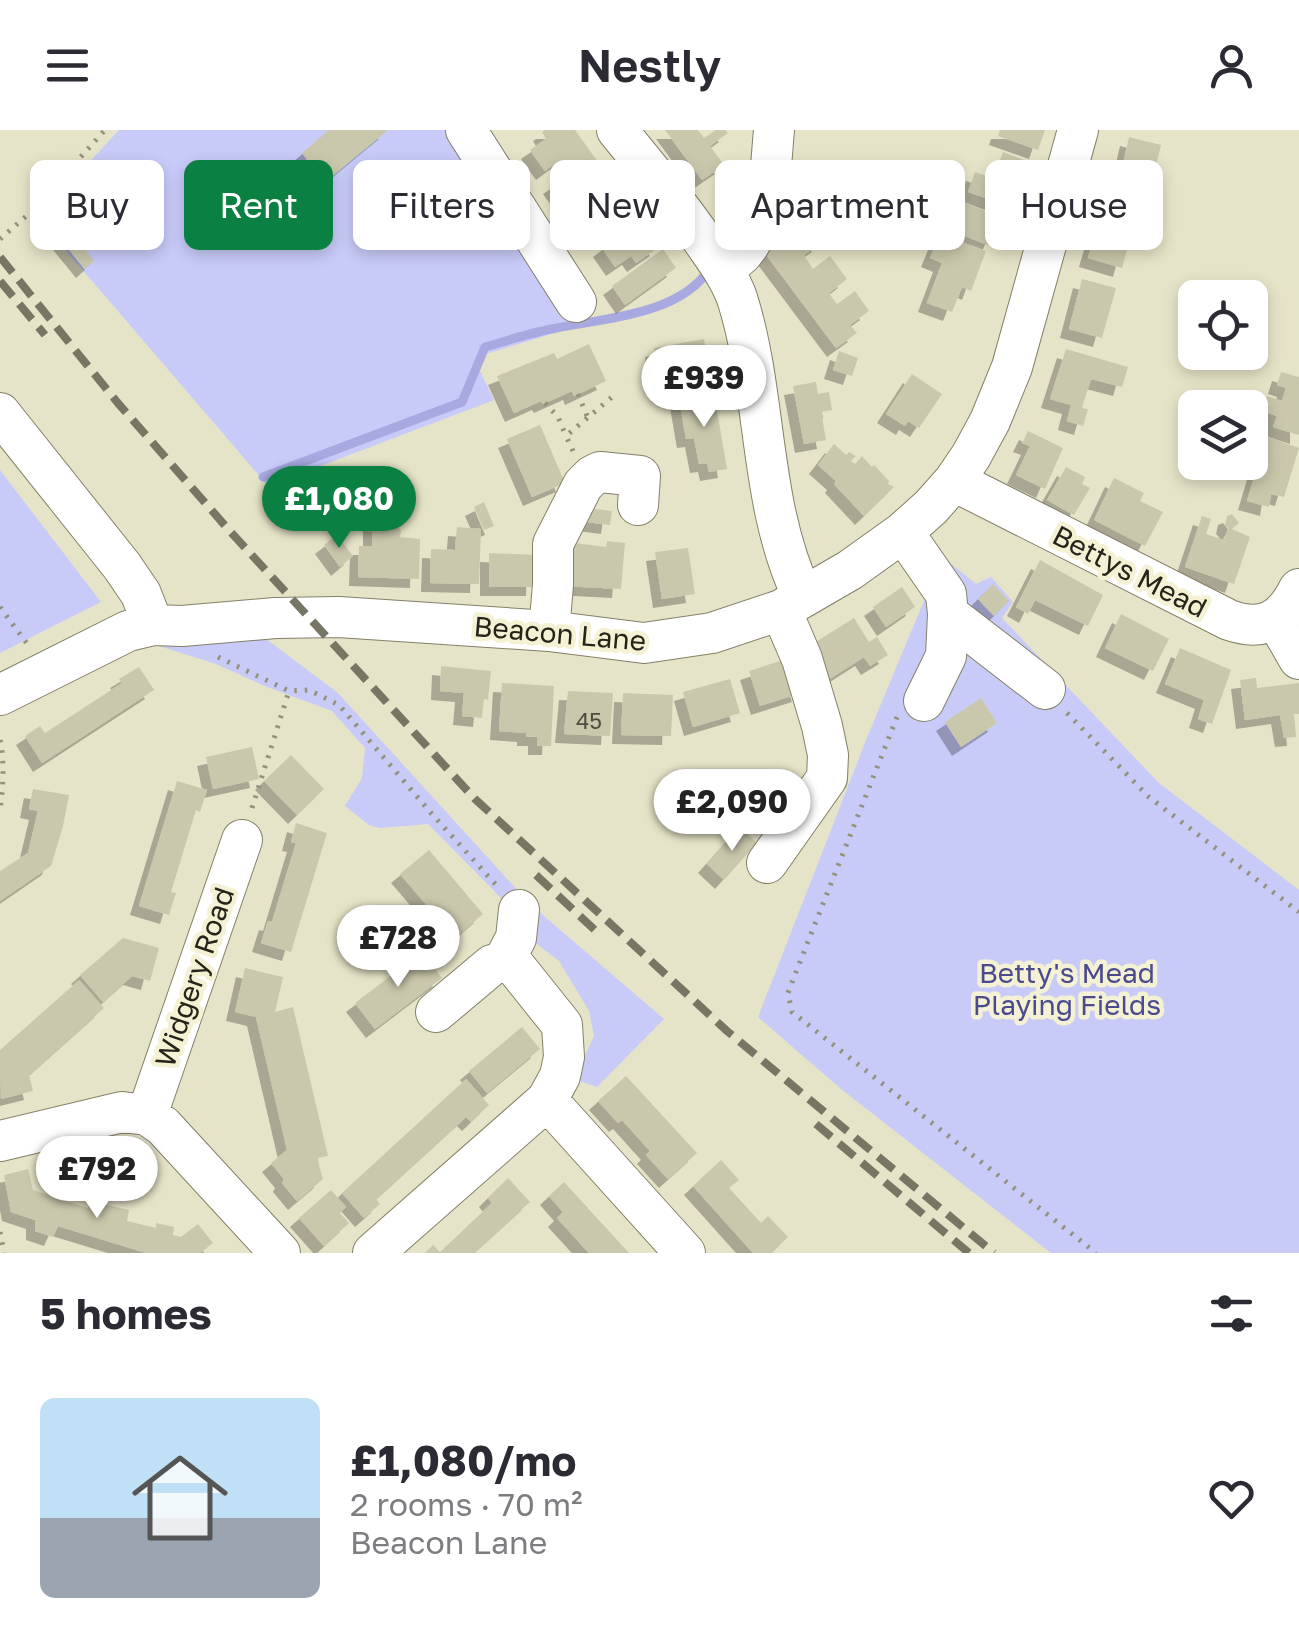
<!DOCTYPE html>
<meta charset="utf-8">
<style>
:root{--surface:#fff;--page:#f2f2f3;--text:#2b2b33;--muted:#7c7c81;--line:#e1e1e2;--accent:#0b8043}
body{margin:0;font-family:"Golos Text",sans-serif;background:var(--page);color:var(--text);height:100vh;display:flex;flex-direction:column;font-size:38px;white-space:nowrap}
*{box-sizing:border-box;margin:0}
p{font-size:32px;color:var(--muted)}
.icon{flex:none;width:55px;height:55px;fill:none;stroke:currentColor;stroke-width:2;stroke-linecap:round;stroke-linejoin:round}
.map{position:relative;height:1123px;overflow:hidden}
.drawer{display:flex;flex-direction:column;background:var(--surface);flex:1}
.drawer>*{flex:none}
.guide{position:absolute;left:30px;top:30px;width:1240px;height:90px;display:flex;gap:20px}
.tools{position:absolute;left:1178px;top:150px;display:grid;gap:20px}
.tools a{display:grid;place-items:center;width:90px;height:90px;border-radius:15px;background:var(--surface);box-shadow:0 5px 15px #0003;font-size:50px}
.price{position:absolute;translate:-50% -85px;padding:0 22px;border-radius:35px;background:#fff;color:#222;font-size:32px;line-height:65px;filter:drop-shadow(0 2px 5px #0008)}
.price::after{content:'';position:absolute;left:50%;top:60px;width:30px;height:22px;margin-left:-15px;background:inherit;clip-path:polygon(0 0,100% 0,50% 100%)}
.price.on{background:var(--accent);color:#fff}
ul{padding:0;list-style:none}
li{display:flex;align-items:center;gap:30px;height:250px;padding:0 40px}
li+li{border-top:2px solid var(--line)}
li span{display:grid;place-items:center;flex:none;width:280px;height:200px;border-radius:15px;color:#555}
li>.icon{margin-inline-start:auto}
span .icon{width:120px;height:120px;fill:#fffc;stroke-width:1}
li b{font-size:42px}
h2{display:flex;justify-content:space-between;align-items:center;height:120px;padding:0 40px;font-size:42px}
.pill{padding:0 35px;border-radius:15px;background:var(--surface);box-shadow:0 5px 15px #0003;font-size:35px;line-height:90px}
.pill.on{background:var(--accent);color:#fff}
header{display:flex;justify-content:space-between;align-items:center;height:130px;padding:0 40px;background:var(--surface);font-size:45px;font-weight:600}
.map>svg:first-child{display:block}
.green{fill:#c8cbf8}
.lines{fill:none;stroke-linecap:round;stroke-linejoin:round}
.stream{stroke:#a7a9e0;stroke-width:9}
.building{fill:#cac8ac;filter:url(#shadow)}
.minor-casing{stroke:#838067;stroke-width:42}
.path{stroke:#93917c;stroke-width:5;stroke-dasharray:2.5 8;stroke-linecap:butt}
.minor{stroke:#fff;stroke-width:40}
.rail{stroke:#777563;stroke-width:8;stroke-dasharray:20 10;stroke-linecap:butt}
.labels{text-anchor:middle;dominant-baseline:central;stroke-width:9;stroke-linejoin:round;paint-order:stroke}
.number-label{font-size:22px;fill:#4e4d3e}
.street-label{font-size:28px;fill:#252419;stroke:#f4f1d5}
.park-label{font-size:28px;fill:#4c4a8e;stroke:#f4f1d5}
</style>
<header><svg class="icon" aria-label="menu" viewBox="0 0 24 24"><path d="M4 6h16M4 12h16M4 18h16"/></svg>Nestly<svg class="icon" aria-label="person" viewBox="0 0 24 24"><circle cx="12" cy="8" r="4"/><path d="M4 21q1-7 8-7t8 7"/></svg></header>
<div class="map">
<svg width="1299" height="1123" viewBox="0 0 1299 1123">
<defs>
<filter id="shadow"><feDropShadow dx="-9" dy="9" stdDeviation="0" flood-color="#0004"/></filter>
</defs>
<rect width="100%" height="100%" fill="#e6e4c8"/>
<path class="green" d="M 119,0 L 459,0 L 512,80 L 578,196 L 486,224 L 479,239 L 494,270 L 268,356 L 38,88 Z
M 0,340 L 101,472 L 0,523 Z
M 948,431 L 976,454 L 991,447 L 1013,472 L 1002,488 L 1159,653 L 1299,760 L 1299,1123 L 1051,1123 L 841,959 L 758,887 L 866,610 L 933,449 L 937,440 Z
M 261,505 L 338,563 L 530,774 L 664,889 L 597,957 L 574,949 L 594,906 L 589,881 L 559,831 L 525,805 L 506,773 L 428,694 L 380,698 L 369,695 L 345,676 L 362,648 L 365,618 L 332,581 L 267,557 L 216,534 L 159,516 L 209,513 Z"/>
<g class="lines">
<path class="stream" d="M 727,112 L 749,57
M 263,347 L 462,272 L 485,217 C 503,212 521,206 538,202 C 593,188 678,189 710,138"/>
</g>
<path class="building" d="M 329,0 L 388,0 L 313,62 L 295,39 L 307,29 L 302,23 Z
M 545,0 L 575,0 L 613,53 L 589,69 L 584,62 L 566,75 L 552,55 L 570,43 L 560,30 L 545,41 L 530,20 L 546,9 L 542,2 Z
M 665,0 L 698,0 L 704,8 L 716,0 L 725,0 L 728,3 L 710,16 L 724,35 L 702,50 Z
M 1000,0 L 1045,0 L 1038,20 L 998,6 Z
M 1129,7 L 1161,15 L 1148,69 L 1117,60 Z
M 1003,22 L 1032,33 L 1013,86 L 994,79 L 997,72 L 968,62 L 975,42 L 993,48 Z
M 615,54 L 659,117 L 636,133 L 631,126 L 615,137 L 602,118 L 618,106 L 610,96 L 593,107 L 579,85 L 594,75 L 590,70 Z
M 961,71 L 1001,87 L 990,116 L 950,100 Z
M 1103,77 L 1136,87 L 1122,138 L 1088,128 Z
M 64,93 L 94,131 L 85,139 L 54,101 Z
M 806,93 L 821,113 L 804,125 L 813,139 L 830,126 L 847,149 L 829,163 L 833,169 L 837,174 L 855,161 L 869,181 L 850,195 L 857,203 L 836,218 L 758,114 L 781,97 L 787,105 Z
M 940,104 L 986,121 L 971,161 L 962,157 L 952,182 L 927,173 L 942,133 L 930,128 Z
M 663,119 L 676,138 L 625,175 L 612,156 Z
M 1082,149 L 1116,158 L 1102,208 L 1069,199 Z
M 704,209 L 712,254 L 661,263 L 654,218 Z
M 589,214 L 606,251 L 574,266 L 572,261 L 543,274 L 541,271 L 514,283 L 497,246 L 554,223 L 557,229 Z
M 1066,219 L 1128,237 L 1122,257 L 1091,249 L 1082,278 L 1088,279 L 1083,296 L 1067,291 L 1071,275 L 1050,269 Z
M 839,221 L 858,228 L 852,246 L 833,240 Z
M 1281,242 L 1299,247 L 1299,305 L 1273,297 L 1277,286 L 1262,281 L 1267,266 L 1282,271 L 1286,258 L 1277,255 Z
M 912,244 L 942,264 L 919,298 L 908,291 L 905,296 L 886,284 Z
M 816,252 L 818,264 L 829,262 L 832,280 L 821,282 L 826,310 L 804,314 L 793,256 Z
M 714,263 L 727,339 L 709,342 L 707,333 L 699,334 L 694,308 L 686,309 L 679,269 Z
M 540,295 L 565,353 L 532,367 L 507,309 Z
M 1028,301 L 1063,318 L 1045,359 L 1016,345 L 1030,316 L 1022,313 Z
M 1258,303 L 1299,318 L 1284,367 L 1271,364 L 1269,377 L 1247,371 L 1258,334 L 1250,332 L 1250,318 L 1254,320 Z
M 834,314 L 846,325 L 849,322 L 856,326 L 851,331 L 855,334 L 862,326 L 872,337 L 874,335 L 889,351 L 888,354 L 894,357 L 864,386 L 834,354 L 836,351 L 818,335 Z
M 1066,337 L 1085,347 L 1082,354 L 1090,358 L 1074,385 L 1047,370 Z
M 1114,348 L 1144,363 L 1140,371 L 1163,382 L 1145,416 L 1094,390 Z
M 484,372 L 494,396 L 484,400 L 474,377 Z
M 587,378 L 612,381 L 610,395 L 586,392 Z
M 1232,384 L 1239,393 L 1232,399 L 1250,407 L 1234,454 L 1185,437 L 1202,386 L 1211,389 L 1206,404 L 1224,410 L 1228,398 L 1225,395 L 1227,386 Z
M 372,392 L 396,393 L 401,401 L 400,407 L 420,409 L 419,449 L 358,447 L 359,416 L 372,416 Z
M 457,397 L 481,399 L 479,454 L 430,453 L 431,419 L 455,420 Z
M 337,405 L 353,426 L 340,437 L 324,415 Z
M 607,411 L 625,413 L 621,459 L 563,456 L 567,412 L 606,417 Z
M 688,418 L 695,464 L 662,469 L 655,422 Z
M 489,423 L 536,425 L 535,457 L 489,457 Z
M 1040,430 L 1103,465 L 1088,496 L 1035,470 L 1028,484 L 1016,477 Z
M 993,454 L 1009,471 L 994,486 L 978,469 Z
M 902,457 L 915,477 L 886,497 L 873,477 Z
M 1121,484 L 1169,509 L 1153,541 L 1105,518 Z
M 854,488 L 869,512 L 877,507 L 888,525 L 870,536 L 864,527 L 828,550 L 803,520 Z
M 1180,518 L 1231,540 L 1212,594 L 1198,589 L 1204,570 L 1165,554 Z
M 789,528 L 801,563 L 760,576 L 749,541 Z
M 441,536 L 491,541 L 488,570 L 484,569 L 482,588 L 462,586 L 464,563 L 440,561 Z
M 139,537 L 154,560 L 42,633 L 25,606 L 40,596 L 45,603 L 122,553 L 119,549 Z
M 1256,548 L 1257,558 L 1299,553 L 1299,584 L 1294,584 L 1296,607 L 1284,608 L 1280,585 L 1245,590 L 1240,550 Z
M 730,549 L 740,583 L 693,597 L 683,562 Z
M 502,553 L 554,556 L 551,616 L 537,616 L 537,607 L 526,607 L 526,603 L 499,601 Z
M 568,561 L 613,563 L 610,606 L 564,604 Z
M 623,563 L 673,565 L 671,606 L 621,605 Z
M 981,568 L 997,593 L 961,617 L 945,592 Z
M 252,617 L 259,649 L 213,659 L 206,627 Z
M 291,625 L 324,659 L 297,685 L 264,651 Z
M 177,651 L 207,660 L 200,682 L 196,680 L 192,693 L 171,762 L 176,763 L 169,785 L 139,776 Z
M 33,659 L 69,665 L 63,696 L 51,736 L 0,771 L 0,741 L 28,723 L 38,681 L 29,679 Z
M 296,693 L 327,703 L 291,822 L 261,813 L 268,791 L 272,792 L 296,713 L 291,712 Z
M 740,697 L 757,713 L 724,750 L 707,734 Z
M 429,720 L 483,784 L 455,808 L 400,744 Z
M 123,808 L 159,818 L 150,851 L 132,846 L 103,872 L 80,845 Z
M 422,822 L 442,848 L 375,899 L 355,873 Z
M 245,838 L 283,847 L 275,882 L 293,877 L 328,1026 L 317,1028 L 323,1049 L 297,1071 L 282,1053 L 284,1049 L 271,1033 L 287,1020 L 256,887 L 235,882 Z
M 79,850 L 104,878 L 29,945 L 33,961 L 1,969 L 0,920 Z
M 522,897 L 540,919 L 487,963 L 469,941 Z
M 626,946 L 697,1023 L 668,1049 L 646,1025 L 650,1021 L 622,990 L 618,993 L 598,971 Z
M 466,949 L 489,975 L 471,992 L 466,987 L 376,1069 L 380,1074 L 364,1088 L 342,1063 Z
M 721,1030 L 739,1050 L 729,1058 L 761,1093 L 768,1086 L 788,1107 L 771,1123 L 753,1123 L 693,1056 Z
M 28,1039 L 33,1060 L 88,1078 L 89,1071 L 129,1080 L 127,1091 L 156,1098 L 156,1093 L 174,1097 L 173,1105 L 181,1107 L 198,1094 L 213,1113 L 200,1123 L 146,1123 L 58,1096 L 53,1107 L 35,1101 L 35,1090 L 11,1082 L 4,1045 Z
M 508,1048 L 530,1072 L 474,1123 L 425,1123 L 433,1115 L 440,1122 L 492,1073 L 488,1068 Z
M 564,1052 L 629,1123 L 589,1123 L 557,1088 L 563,1082 L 549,1066 Z
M 331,1060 L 346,1077 L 340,1083 L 349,1093 L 324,1116 L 299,1088 Z"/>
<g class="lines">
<defs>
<path id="minor" d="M 466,0 L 576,172
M 617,0 C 646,36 676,71 702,109 C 715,128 729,146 737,168 C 768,266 758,373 803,467
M 723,139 C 729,134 737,129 742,124 C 771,91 770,41 774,0
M 0,283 L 122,436 L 141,464 L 153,495
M 954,351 L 1229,490 C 1263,502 1283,491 1299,459
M 903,402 L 946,464 L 948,484 L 946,526 L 924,571
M 948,484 L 1045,559
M 1276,489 L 1299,529
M 549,501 L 553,455 L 553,414 L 583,355 L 592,346 L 600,342 L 640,346 L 638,375
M 0,565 L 128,501 L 153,495 L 182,496 L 275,488 L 339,487 L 549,501 L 644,513 L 712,503 L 781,480 L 850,440 L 903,402 L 931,377 L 954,351 L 971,326 L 990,291 L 1012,237 L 1078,0
M 767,733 L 827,648 L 828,625 L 822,596 L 802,529 L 781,480
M 510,830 L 508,823 L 516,808 L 519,780
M 436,882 L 492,835 L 510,830 L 562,895 L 564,927 L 560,946 L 547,970
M 147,985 L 242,710
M 0,1011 L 122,982 L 147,985 L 163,996 L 280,1123
M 373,1123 L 547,970 L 685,1123"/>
</defs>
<use href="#minor" class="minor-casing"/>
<path class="path" d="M 0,109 L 31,82 L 105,0
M 578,264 L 588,288
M 545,273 L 558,287 L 566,306
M 573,321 L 566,306 L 612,267
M 0,477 L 28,515
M 218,527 L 289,561 L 309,560 L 339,575 L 431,683 L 498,757
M 1067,583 L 1149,667 L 1299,782
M 897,587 L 794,847 L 788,863 L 792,882 L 1096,1123
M 0,610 C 5,633 3,657 0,680
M 252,678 L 289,561
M 0,1102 L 4,1123"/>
<use href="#minor" class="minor"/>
<path class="rail" d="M 0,127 L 117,272 L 228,399 L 475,669 L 727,901 L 994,1123
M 0,151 L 45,205
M 536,745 L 598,803
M 816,994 L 969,1123"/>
</g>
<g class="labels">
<g class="number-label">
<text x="589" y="590">45</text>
</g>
<g class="street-label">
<text transform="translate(1130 441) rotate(27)">Bettys Mead</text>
<text transform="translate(560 503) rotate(5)">Beacon Lane</text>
<text transform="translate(194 847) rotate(-71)">Widgery Road</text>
</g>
<g class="park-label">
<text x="1067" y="842">Betty's Mead<tspan x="1067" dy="32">Playing Fields</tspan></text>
</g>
</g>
</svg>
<div class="tools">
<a><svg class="icon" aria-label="locate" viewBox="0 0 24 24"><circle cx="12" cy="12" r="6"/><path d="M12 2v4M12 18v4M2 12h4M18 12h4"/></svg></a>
<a><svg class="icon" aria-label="layers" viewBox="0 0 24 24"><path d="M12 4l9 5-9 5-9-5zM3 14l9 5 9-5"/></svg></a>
</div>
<b class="price" style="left:704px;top:300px">£939</b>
<b class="price on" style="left:339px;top:421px">£1,080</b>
<b class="price" style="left:732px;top:724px">£2,090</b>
<b class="price" style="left:398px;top:860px">£728</b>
<b class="price" style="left:97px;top:1091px">£792</b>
<div class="guide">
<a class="pill">Buy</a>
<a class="pill on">Rent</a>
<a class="pill">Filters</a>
<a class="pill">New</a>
<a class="pill">Apartment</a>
<a class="pill">House</a>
</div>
</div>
<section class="drawer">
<h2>5 homes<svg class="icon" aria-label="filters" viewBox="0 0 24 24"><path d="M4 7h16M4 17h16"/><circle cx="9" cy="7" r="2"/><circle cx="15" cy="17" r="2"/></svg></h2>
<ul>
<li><span style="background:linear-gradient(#bfe0f5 60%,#9aa5b1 0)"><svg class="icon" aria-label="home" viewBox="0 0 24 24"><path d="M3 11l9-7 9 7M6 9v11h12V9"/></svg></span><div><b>£1,080/mo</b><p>2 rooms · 70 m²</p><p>Beacon Lane</p></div><svg class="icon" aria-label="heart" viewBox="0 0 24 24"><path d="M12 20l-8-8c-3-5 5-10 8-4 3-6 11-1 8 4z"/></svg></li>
</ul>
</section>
